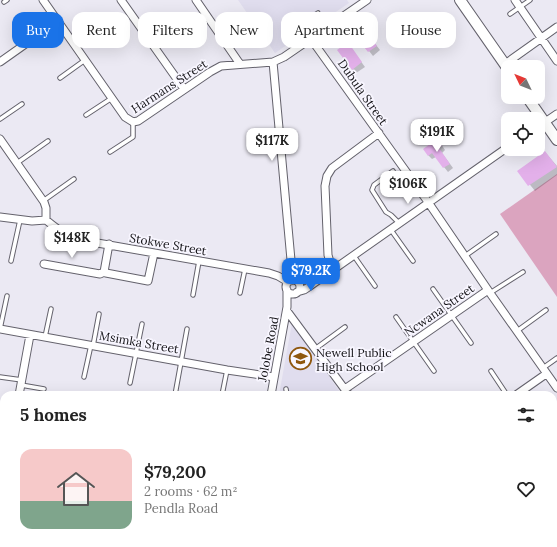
<!DOCTYPE html>
<meta charset="utf-8">
<style>
:root{--surface:#fff;--page:#f6f6f6;--text:#222;--muted:#767676;--line:#e0e0e0;--accent:#1a73e8}
body{margin:0;font-family:Lora,serif;background:var(--page);color:var(--text);height:100vh;display:flex;flex-direction:column;font-size:15px;white-space:nowrap}
*{box-sizing:border-box;margin:0}
p{font-size:13px;color:var(--muted)}
.icon{flex:none;width:22px;height:22px;fill:none;stroke:currentColor;stroke-width:2;stroke-linecap:round;stroke-linejoin:round}
.map{position:relative;flex:1;overflow:hidden}
.side{position:absolute;left:0px;top:391px;width:557px;height:156px;display:flex;flex-direction:column;background:var(--surface);border-radius:12px 12px 0 0;box-shadow:0 4px 16px #0002}
.side>*{flex:none}
.top-card{position:absolute;left:12px;top:12px;width:533px;height:36px;display:flex;gap:8px}
.needle{width:26px;rotate:313deg}
.buttons{position:absolute;left:501px;top:60px;display:grid;gap:8px}
.buttons a{display:grid;place-items:center;width:44px;height:44px;border-radius:8px;background:var(--surface);box-shadow:0 4px 16px #0002;font-size:20px}
.price{position:absolute;translate:-50% -34px;padding:0 9px;border-radius:8px;background:#fff;color:#222;font-size:13px;line-height:26px;filter:drop-shadow(0 1px 2px #0008)}
.price::after{content:'';position:absolute;left:50%;top:24px;width:12px;height:9px;margin-left:-6px;background:inherit;clip-path:polygon(0 0,100% 0,50% 100%)}
.price.current{background:var(--accent);color:#fff}
ul{padding:0;list-style:none}
li{display:flex;align-items:center;gap:12px;height:100px;padding:0 20px}
li+li{border-top:1px solid var(--line)}
li span{display:grid;place-items:center;flex:none;width:112px;height:80px;border-radius:12px;color:#555}
li>.icon{margin-inline-start:auto}
span .icon{width:48px;height:48px;fill:#fffc;stroke-width:1}
li b{font-size:17px}
h2{display:flex;justify-content:space-between;align-items:center;height:48px;padding:0 20px;font-size:17px}
.chip{padding:0 14px;border-radius:12px;background:var(--surface);box-shadow:0 4px 16px #0002;font-size:14px;line-height:36px}
.chip.current{background:var(--accent);color:#fff}
.map>svg:first-child{display:block}
.built{fill:#e0ddee}
.green{fill:#dba4bf}
.shadow{fill:#0003}
.building{fill:#e3b0ea}
.lines{fill:none;stroke-linecap:round;stroke-linejoin:round}
.lane-casing{stroke:#64626c;stroke-width:5.5}
.street-casing{stroke:#64626c;stroke-width:9}
.secondary-casing{stroke:#64626c;stroke-width:12}
.lane{stroke:#fff;stroke-width:3.5}
.street{stroke:#fff;stroke-width:7}
.secondary{stroke:#fff;stroke-width:10}
.labels{text-anchor:middle;dominant-baseline:central;stroke-width:3.5;stroke-linejoin:round;paint-order:stroke}
.street-label{font-size:12px;fill:#141317;stroke:#f8f6ff}
.poi-label{font-size:12px;fill:#141317;stroke:#f8f6ff;text-anchor:start}
</style>
<div class="map">
<svg width="557" height="547" viewBox="0 0 557 547">
<rect width="100%" height="100%" fill="#ebe9f3"/>
<path class="built" d="M 238,0 L 347,0 L 349,3 L 275,53 Z
M 292,323 L 342,395 L 279,395 Z
M 336,543 L 376,543 L 370,547 L 360,547 Z"/>
<path class="green" d="M 557,174 L 557,297 L 500,214 Z"/>
<path class="shadow" d="M 365,31 L 380,50 L 373,56 L 358,37 Z
M 351,48 L 365,67 L 356,73 L 352,69 Z
M 441,144 L 445,150 L 442,153 L 453,168 L 448,172 L 436,157 L 432,159 L 428,155 Z
M 545,152 L 557,166 L 557,175 L 535,191 L 519,171 Z
M 196,543 L 205,543 L 207,544 L 206,547 L 195,547 Z"/>
<path class="building" d="M 365,30 L 377,46 L 368,52 L 356,37 Z
M 348,42 L 362,62 L 352,70 L 337,50 Z
M 437,139 L 442,146 L 439,148 L 450,164 L 443,168 L 432,153 L 428,156 L 423,149 Z
M 545,151 L 557,167 L 528,186 L 517,171 Z
M 195,543 L 204,543 L 203,547 L 194,547 Z"/>
<g class="lines">
<defs>
<path id="lane" d="M 4,2 L 7,0
M 510,14 L 530,0
M 306,42 L 301,34 L 299,29 L 306,21 L 318,13
M 60,78 L 85,60
M 86,115 L 112,98
M 0,119 L 22,104
M 110,152 L 133,137 L 133,122
M 17,163 L 48,141
M 393,171 L 374,185 L 372,190 L 386,212 L 391,215 L 399,223
M 43,201 L 74,179
M 391,230 L 413,261
M 354,256 L 375,286
M 465,256 L 496,234
M 11,261 L 20,220
M 433,289 L 471,343
M 240,293 L 245,269
M 490,293 L 523,272
M 193,295 L 199,261
M 396,317 L 434,371
M 0,329 L 7,296
M 517,331 L 546,310
M 45,337 L 51,309
M 93,346 L 99,314
M 315,349 L 345,327
M 543,368 L 557,358
M 491,371 L 507,395
M 0,377 L 22,380
M 84,377 L 91,345
M 130,383 L 142,324
M 21,385 L 44,389
M 286,389 L 287,395
M 175,395 L 187,329
M 222,395 L 227,370
M 0,424 L 4,425
M 553,461 L 557,467
M 0,471 L 4,472
M 553,540 L 554,541
M 55,547 L 56,543
M 101,547 L 102,543
M 149,547 L 149,543"/>
<path id="street" d="M 43,0 L 125,117 L 133,122 L 138,121 L 210,72 L 221,66 L 273,62 L 284,57 L 367,0
M 121,0 L 184,89
M 196,0 L 240,64
M 515,0 L 557,61
M 311,39 L 428,202 L 490,293 L 557,388
M 0,62 L 58,21
M 273,62 L 291,260 L 290,281
M 505,64 L 557,27
M 538,127 L 557,114
M 0,139 L 44,202 L 46,208 L 46,220
M 0,217 L 32,221 L 46,220 C 63,234 66,235 86,241 L 269,273 L 278,276 L 288,282
M 109,244 L 104,272 L 106,273 L 148,281 L 154,253
M 44,264 L 100,274 L 104,272
M 332,269 L 328,255 L 325,186 L 327,176 L 332,168 L 379,133
M286 287a7 7 0 1 1 14 0a7 7 0 1 1-14 0Z
M 297,292 L 304,290 L 310,286 L 508,147
M 287,311 L 349,395
M 0,329 L 227,370 L 274,377
M 345,389 L 488,290
M 19,395 L 30,335
M 271,395 L 287,307 L 287,290
M 516,395 L 546,374
M 553,495 L 557,492
M 0,501 L 4,479
M 0,538 L 4,539
M 28,543 L 51,547
M 452,543 L 455,547
M 243,547 L 244,543
M 418,547 L 418,543
M 479,547 L 484,543"/>
<path id="secondary" d="M 460,0 L 508,69
M 527,97 L 557,140"/>
</defs>
<use href="#lane" class="lane-casing"/>
<use href="#street" class="street-casing"/>
<use href="#secondary" class="secondary-casing"/>
<use href="#lane" class="lane"/>
<use href="#street" class="street"/>
<use href="#secondary" class="secondary"/>
</g>
<defs>
<symbol id="school-ring" viewBox="-11 -11 22 22"><circle r="9.5" fill="#f8f6ff" stroke="#8f570e" stroke-width="1.5"/><path d="M0-5L7-2L0 1L-7-2ZM-4 1L0 2.5L4 1V4Q0 6-4 4Z" fill="#8f570e"/></symbol>
</defs>
<g fill-rule="evenodd">
<use href="#school-ring" x="288" y="346" width="25" height="25"/>
</g>
<g class="labels">
<g class="street-label">
<text transform="translate(169 86) rotate(-33)">Harmans Street</text>
<text transform="translate(363 92) rotate(55)">Dubula Street</text>
<text transform="translate(168 244) rotate(10)">Stokwe Street</text>
<text transform="translate(439 310) rotate(-35)">Ncwana Street</text>
<text transform="translate(139 342) rotate(10)">Msimka Street</text>
<text transform="translate(268 349) rotate(-79)">Jolobe Road</text>
</g>
<g class="poi-label">
<text x="316" y="352">Newell Public<tspan x="316" dy="14">High School</tspan></text>
</g>
</g>
</svg>
<div class="buttons">
<a><svg class="needle" viewBox="-14 -14 28 28"><path d="M0-13l5 13h-10z" fill="#e53935"/><path d="M0 13l5-13h-10z" fill="#767676"/></svg></a>
<a><svg class="icon" aria-label="locate" viewBox="0 0 24 24"><circle cx="12" cy="12" r="6"/><path d="M12 2v4M12 18v4M2 12h4M18 12h4"/></svg></a>
</div>
<b class="price" style="left:437px;top:153px">$191K</b>
<b class="price" style="left:272px;top:162px">$117K</b>
<b class="price" style="left:408px;top:205px">$106K</b>
<b class="price" style="left:72px;top:259px">$148K</b>
<b class="price current" style="left:311px;top:292px">$79.2K</b>
<div class="top-card">
<a class="chip current">Buy</a>
<a class="chip">Rent</a>
<a class="chip">Filters</a>
<a class="chip">New</a>
<a class="chip">Apartment</a>
<a class="chip">House</a>
</div>
<section class="side">
<h2>5 homes<svg class="icon" aria-label="filters" viewBox="0 0 24 24"><path d="M4 7h16M4 17h16"/><circle cx="9" cy="7" r="2"/><circle cx="15" cy="17" r="2"/></svg></h2>
<ul>
<li><span style="background:linear-gradient(#f6c9c9 65%,#7fa58c 0)"><svg class="icon" aria-label="home" viewBox="0 0 24 24"><path d="M3 11l9-7 9 7M6 9v11h12V9"/></svg></span><div><b>$79,200</b><p>2 rooms · 62 m²</p><p>Pendla Road</p></div><svg class="icon" aria-label="heart" viewBox="0 0 24 24"><path d="M12 20l-8-8c-3-5 5-10 8-4 3-6 11-1 8 4z"/></svg></li>
</ul>
</section>
</div>
